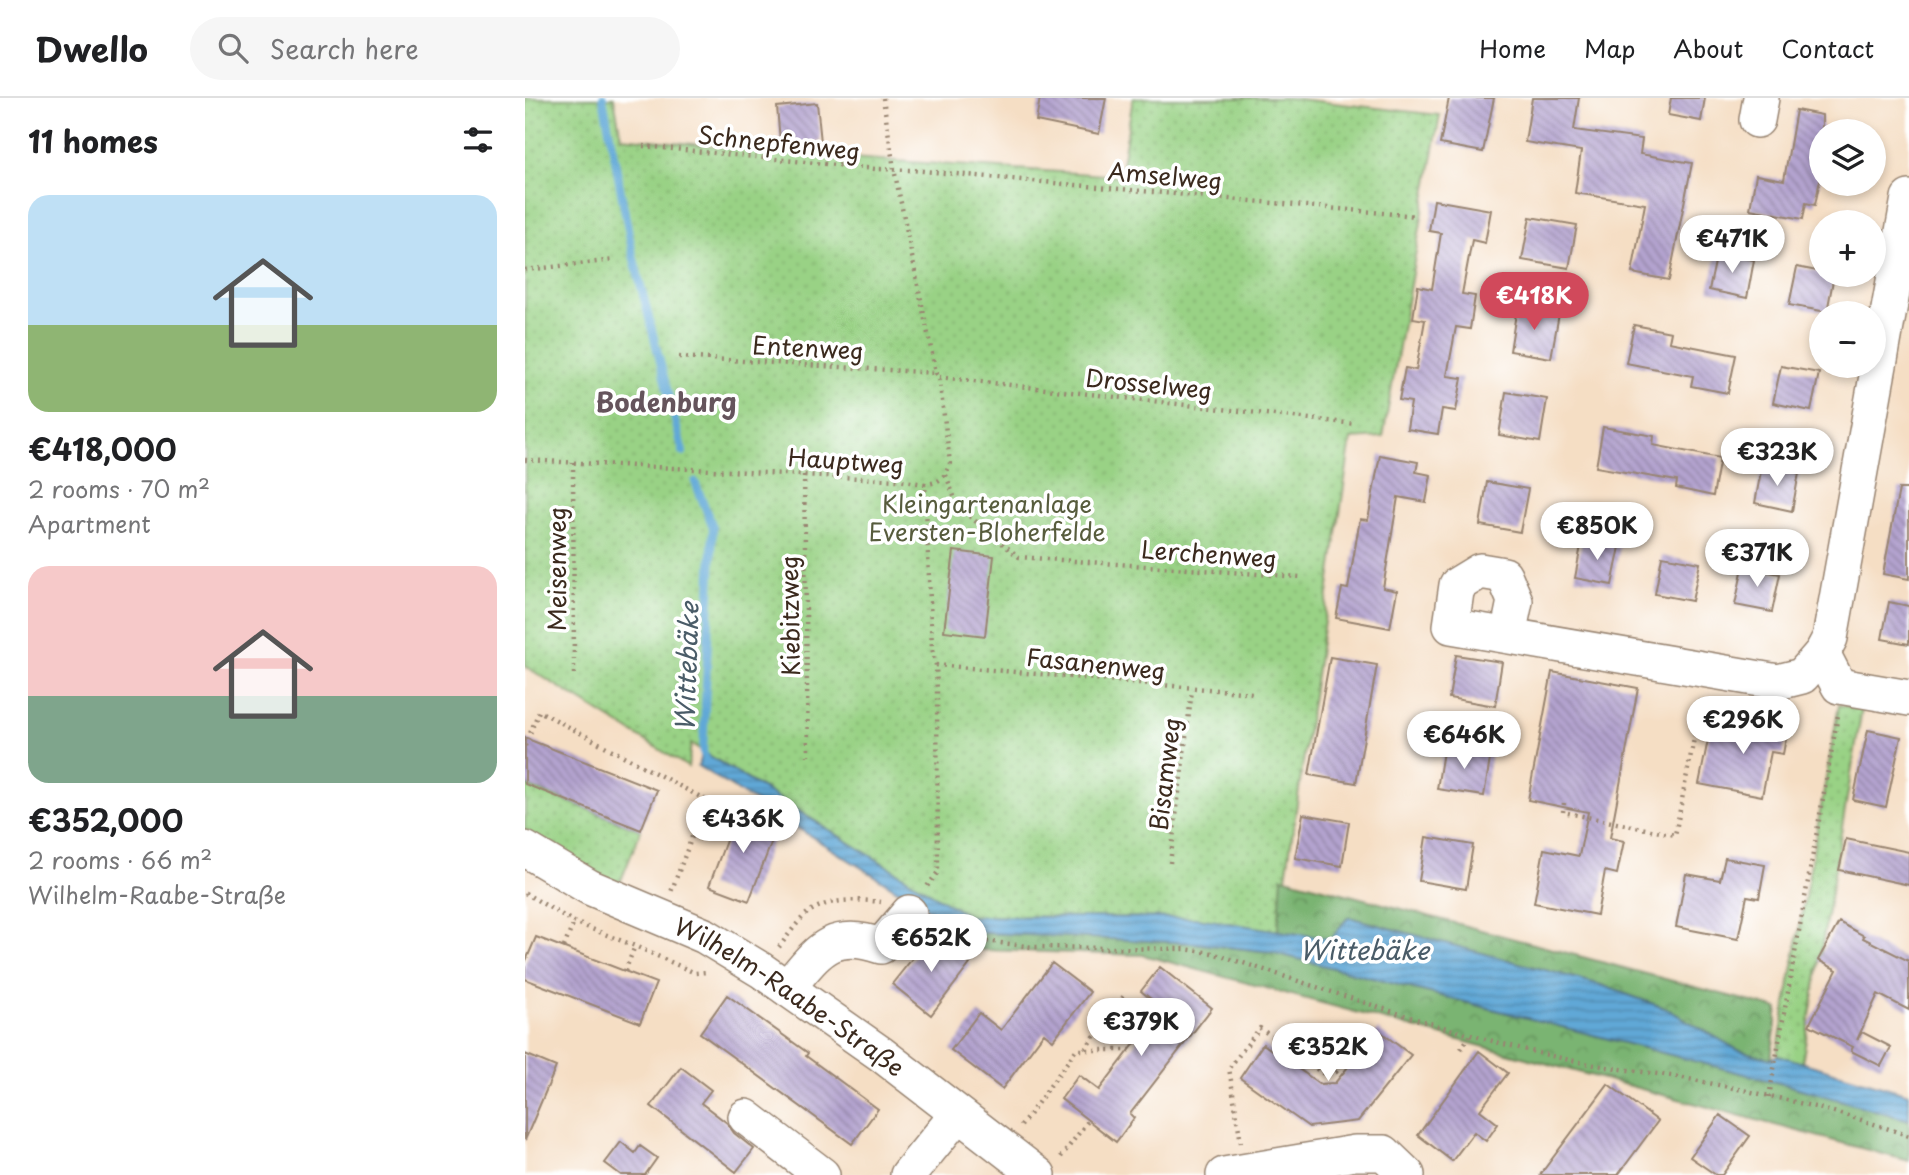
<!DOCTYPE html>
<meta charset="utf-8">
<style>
:root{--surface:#fff;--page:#f6f6f6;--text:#202124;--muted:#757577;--line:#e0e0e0;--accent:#d1495b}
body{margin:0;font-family:"Playpen Sans",sans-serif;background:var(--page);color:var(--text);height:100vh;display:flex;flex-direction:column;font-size:26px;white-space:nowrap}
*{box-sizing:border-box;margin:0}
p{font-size:23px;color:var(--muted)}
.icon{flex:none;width:38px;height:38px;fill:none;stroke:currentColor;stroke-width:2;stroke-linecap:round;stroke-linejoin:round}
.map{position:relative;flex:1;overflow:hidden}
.sheet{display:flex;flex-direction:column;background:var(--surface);width:525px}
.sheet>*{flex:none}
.tools{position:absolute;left:1284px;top:21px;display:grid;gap:14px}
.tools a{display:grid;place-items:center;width:77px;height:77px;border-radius:50%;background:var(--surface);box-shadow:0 4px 10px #0003;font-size:35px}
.price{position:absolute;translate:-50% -60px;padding:0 16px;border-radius:24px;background:#fff;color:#222;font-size:23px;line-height:46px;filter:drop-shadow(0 2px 4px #0008)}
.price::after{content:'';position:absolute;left:50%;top:42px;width:21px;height:16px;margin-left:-10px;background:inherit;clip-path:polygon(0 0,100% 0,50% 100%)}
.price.current{background:var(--accent);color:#fff}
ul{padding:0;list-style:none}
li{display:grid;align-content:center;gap:14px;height:371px;padding:0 28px}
li span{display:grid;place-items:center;height:217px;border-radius:21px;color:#555}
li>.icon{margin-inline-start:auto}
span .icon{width:126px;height:126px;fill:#fffc;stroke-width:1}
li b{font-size:30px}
h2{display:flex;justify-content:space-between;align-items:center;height:84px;padding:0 28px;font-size:30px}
header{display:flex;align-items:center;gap:42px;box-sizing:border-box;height:98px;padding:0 35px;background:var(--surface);border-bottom:2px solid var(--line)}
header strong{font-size:33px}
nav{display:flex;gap:38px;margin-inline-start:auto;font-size:24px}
.search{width:490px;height:63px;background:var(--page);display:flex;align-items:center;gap:18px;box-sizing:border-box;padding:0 24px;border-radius:38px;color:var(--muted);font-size:26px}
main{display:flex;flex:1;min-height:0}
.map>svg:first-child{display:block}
.grass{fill:url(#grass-dots);stroke:#6a7e52;stroke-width:2}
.forest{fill:url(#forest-crowns);stroke:#5a6f48;stroke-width:2}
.water{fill:url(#water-rules);stroke:#4e697a;stroke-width:2}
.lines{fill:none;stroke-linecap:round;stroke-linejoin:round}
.stream{stroke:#60a8d7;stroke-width:8}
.building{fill:url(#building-back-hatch)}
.minor-casing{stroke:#988471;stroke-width:38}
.path{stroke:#988471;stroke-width:4.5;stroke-dasharray:2 5;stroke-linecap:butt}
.minor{stroke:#fff;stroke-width:35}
.labels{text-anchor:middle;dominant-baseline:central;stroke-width:7;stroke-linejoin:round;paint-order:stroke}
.street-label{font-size:24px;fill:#3b2a1e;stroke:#fff}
.park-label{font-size:24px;fill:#575c3d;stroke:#fff}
.neighbourhood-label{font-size:26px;font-weight:bold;fill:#65545c;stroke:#fff}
.water-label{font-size:26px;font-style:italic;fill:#4a5c68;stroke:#fff}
</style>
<header>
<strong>Dwello</strong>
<div class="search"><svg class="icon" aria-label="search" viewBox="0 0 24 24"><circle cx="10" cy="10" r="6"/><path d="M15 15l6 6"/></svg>Search here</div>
<nav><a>Home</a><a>Map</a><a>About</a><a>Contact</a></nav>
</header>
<main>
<section class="sheet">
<h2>11 homes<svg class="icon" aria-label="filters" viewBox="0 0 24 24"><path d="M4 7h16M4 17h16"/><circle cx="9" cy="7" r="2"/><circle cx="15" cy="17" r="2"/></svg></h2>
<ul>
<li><span style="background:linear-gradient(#bfe0f5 60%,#8fb573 0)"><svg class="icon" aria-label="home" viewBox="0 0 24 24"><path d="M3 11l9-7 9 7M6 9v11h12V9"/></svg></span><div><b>€418,000</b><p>2 rooms · 70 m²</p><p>Apartment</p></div></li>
<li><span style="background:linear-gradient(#f6c9c9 60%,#7fa58c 0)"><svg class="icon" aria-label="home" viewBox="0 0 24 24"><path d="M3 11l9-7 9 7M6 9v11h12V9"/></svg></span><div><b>€352,000</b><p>2 rooms · 66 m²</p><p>Wilhelm-Raabe-Straße</p></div></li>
</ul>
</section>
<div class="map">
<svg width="1384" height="1077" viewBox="0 0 1384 1077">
<defs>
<pattern id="grass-dots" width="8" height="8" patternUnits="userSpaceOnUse" patternTransform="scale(1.75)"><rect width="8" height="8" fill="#99d285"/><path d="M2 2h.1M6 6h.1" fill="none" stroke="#85b472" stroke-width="1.8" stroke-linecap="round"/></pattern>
<pattern id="forest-crowns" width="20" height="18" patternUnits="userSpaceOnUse" patternTransform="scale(1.75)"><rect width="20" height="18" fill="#7ab472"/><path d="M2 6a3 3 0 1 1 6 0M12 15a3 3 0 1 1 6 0" fill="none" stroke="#65935d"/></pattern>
<pattern id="water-rules" width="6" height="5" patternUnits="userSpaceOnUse" patternTransform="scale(1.75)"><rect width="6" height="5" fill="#60a8d7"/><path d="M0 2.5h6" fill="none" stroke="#5089ae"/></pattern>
<pattern id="building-back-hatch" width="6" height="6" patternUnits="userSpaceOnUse" patternTransform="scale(1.75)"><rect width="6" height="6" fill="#b3a3cf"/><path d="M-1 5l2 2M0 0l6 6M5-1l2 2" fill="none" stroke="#9385a7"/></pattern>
</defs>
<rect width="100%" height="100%" fill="#fff"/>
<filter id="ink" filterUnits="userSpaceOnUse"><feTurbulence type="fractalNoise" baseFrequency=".0143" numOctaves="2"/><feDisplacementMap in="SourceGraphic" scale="14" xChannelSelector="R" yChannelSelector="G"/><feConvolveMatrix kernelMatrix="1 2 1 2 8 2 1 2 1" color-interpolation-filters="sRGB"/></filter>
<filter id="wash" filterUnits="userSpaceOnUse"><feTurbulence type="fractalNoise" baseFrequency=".00686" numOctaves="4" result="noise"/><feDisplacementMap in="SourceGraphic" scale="28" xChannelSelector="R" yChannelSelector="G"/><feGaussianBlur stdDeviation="1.57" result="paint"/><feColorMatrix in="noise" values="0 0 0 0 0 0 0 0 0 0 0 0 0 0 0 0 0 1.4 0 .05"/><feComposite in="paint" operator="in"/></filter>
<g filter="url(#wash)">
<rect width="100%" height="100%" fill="#f5dec4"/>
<path class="grass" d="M 0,0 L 89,0 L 96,39 L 280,57 L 595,78 L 608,0 L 764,0 L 915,17 L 858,339 L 826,341 L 753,833 L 672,820 L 443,818 L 166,646 L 163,669 L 0,568 Z
M 1314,607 L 1337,611 L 1277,965 L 1252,957 Z
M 0,687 L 116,732 L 89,800 L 0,751 Z"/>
<path class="forest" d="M 757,779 L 1253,911 L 1246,961 L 1213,952 L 1142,911 L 1076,887 L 823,819 L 806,841 L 753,833 Z
M 405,812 L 440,834 L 667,845 L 746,854 L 1262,987 L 1384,1022 L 1384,1063 L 618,857 L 457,852 L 398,828 Z"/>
<path class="water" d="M 178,654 L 443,818 L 672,820 L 806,841 L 823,819 L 1076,887 L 1142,911 L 1213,952 L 1246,961 L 1252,957 L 1384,996 L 1384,1022 L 1262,987 L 746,854 L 667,845 L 440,834 L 173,668 Z"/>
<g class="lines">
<path class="stream" d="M 78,0 L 108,157 L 158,354
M 170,384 L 188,429 L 178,654 L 182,663"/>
</g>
<g id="blocks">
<path class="building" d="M 515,0 L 581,0 L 574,36 L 511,23 Z
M 924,0 L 969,0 L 958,54 L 915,46 Z
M 1007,0 L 1054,0 L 1049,32 L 1117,41 L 1115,56 L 1167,65 L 1144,182 L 1107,175 L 1120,106 L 1050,95 L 1056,53 L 1000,44 Z
M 1146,0 L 1180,0 L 1176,23 L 1143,17 Z
M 292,5 L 296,44 L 266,46 L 266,42 L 255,43 L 252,9 Z
M 1271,12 L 1297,17 L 1297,72 L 1290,107 L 1281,105 L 1278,121 L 1225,111 L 1231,77 L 1259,82 Z
M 909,102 L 966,112 L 960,145 L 947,142 L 937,196 L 950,198 L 945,231 L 931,229 L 922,278 L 937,280 L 931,313 L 917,311 L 913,336 L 882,331 L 886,304 L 874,302 L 880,270 L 891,272 L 900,222 L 888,220 L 893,188 L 907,191 L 916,135 L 904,133 Z
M 1005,119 L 1052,127 L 1044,170 L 997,162 Z
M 1192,155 L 1229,162 L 1222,200 L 1184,192 Z
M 1272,169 L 1297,174 L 1297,177 L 1309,177 L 1302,214 L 1264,207 Z
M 992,209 L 1034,216 L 1026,260 L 985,253 Z
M 1109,227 L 1146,234 L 1144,244 L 1211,257 L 1203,295 L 1166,288 L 1168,278 L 1101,265 Z
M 1256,268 L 1294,275 L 1286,313 L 1248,305 Z
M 981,294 L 1022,301 L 1015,344 L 974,337 Z
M 1078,329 L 1129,338 L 1128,347 L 1195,360 L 1188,398 L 1151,390 L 1152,383 L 1071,369 Z
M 855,357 L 893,364 L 891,374 L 906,377 L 901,404 L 873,399 L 858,490 L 872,493 L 865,530 L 811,520 L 817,490 L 823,491 L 835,421 L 843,422 Z
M 1237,367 L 1274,375 L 1267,413 L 1230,405 Z
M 962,384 L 1003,391 L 995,434 L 955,427 Z
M 1374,391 L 1384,391 L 1384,481 L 1358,476 Z
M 1057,442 L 1095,449 L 1087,487 L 1050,480 Z
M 429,453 L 469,458 L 460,538 L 419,533 Z
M 1137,458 L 1175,465 L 1167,503 L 1130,496 Z
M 1218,469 L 1255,476 L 1247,514 L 1210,507 Z
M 1364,504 L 1384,508 L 1384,546 L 1357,541 Z
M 931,557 L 977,564 L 970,608 L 924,600 Z
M 805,559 L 852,567 L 831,685 L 784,677 Z
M 1027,574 L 1113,590 L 1085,740 L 1099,743 L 1092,776 L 1080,773 L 1072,817 L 1009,805 L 1019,751 L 1054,758 L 1063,714 L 1003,702 Z
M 1224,616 L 1264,624 L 1258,656 L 1246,654 L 1237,698 L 1174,686 L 1185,632 L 1219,639 Z
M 1343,632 L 1376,639 L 1361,709 L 1328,702 Z
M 0,640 L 132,692 L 116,732 L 0,686 Z
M 919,647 L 966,655 L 959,698 L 912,691 Z
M 213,711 L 253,727 L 224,803 L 184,788 Z
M 778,716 L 824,724 L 817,768 L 770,760 Z
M 901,739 L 948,747 L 941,791 L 894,783 Z
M 1321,741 L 1384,754 L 1384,787 L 1314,772 Z
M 1200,760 L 1240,767 L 1234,800 L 1222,798 L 1213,841 L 1151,829 L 1161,776 L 1195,782 Z
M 1314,824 L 1339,838 L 1338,840 L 1384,863 L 1384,912 L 1353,896 L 1332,942 L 1337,934 L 1366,949 L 1356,968 L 1326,953 L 1328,949 L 1284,927 L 1312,872 L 1293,862 Z
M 407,836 L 445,866 L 406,917 L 367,886 Z
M 11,839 L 131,885 L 115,925 L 0,881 L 0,865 Z
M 527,865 L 565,894 L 528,942 L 519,935 L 477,991 L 426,952 L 454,915 L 476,932 Z
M 635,869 L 687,910 L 605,1016 L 609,1020 L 591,1044 L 536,1001 L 554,977 L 574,992 L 637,910 L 616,893 Z
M 202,897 L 283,955 L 281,958 L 353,1011 L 327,1046 L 175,935 Z
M 853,932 L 886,957 L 833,1023 L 784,1029 L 715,980 L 738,946 L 795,986 L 810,985 Z
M 954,953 L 983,975 L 955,1012 L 973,1026 L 961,1043 L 949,1034 L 927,1063 L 893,1037 Z
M 0,956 L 31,969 L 0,1042 Z
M 156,969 L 186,992 L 176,1005 L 202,1025 L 209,1035 L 229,1051 L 211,1074 L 126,1008 Z
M 1083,986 L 1133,1023 L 1093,1077 L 1015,1077 Z
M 1195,1017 L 1225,1038 L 1197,1077 L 1191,1077 L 1165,1059 Z
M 96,1044 L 110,1055 L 115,1048 L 132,1060 L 120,1077 L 96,1077 L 80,1065 Z"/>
</g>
</g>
<g filter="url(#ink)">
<use href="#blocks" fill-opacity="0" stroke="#988471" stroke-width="2"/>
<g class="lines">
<defs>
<g id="minor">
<path d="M 1232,22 L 1236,0"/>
<path d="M 983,537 L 990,503 L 979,477 L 955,473 L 932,487 L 926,528 L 1253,584 L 1277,578 L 1297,555 L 1305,540 L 1384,100"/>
<path d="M 1297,555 L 1314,588 L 1384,600"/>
<path id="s1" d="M 0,751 L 64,789 L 180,838 L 236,872 L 356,956 L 513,1077"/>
<path d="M 262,890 C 292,855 305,830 356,848 L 384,815"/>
<path d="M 221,1019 L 297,1077"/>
<path d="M 383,1077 L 432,1017"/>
<path d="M 699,1077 L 830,1055 L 859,1055 L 882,1077"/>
</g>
</defs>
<use href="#minor" class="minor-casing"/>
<path class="path" d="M 358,0 L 369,71 L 411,275 L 414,279 L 425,365 C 420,379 415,385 400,386
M 118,48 L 351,71 L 387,72 L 891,118
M 0,172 L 89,162
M 154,259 L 411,275
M 414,279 L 830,326
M 0,362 L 372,382 L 400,386 L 407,550 L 411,567 L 412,593 L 413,774 L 400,791
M 48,364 L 49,578
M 279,377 L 283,658
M 421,377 L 433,409 L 494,459 L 775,479
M 411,567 L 727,595
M 0,648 L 14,613 L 181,702 L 146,794
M 1039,705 L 1038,714 L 1150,737 L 1177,600
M 645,765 L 667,592
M 0,795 L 49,824 L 110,848 L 170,875 L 182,874
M 409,827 L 436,840 L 508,849 L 660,851 L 687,855 C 810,894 933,939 1059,965 C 1090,971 1122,974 1153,979 C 1231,994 1310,1011 1384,1038
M 39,849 L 49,824
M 254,849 C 262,839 270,827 279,818 C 299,800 330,801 356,804
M 100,873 L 110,848
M 560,951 L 601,895
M 936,951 L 946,936
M 1244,999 L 1313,617
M 496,1028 L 551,952 L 605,952
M 716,1045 L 704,970 L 735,930 L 797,975 L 811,974 L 831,949
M 536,1059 L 563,1023"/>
<use href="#minor" class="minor"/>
</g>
</g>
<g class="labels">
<g class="street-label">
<text transform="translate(254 44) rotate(6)">Schnepfenweg</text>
<text transform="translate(640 77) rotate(5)">Amselweg</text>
<text transform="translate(283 249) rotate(3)">Entenweg</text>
<text transform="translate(624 285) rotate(6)">Drosselweg</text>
<text transform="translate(321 362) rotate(4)">Hauptweg</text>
<text transform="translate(684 455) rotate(4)">Lerchenweg</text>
<text transform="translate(31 471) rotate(-90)">Meisenweg</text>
<text transform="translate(264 518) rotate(-91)">Kiebitzweg</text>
<text transform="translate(571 565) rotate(6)">Fasanenweg</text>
<text transform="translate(639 676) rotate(-83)">Bisamweg</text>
<text stroke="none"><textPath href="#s1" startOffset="304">Wilhelm-Raabe-Straße</textPath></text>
</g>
<g class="park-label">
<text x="462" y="405">Kleingartenanlage<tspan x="462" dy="28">Eversten-Bloherfelde</tspan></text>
</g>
<g class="neighbourhood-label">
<text x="141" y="303">Bodenburg</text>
</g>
<g class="water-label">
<text transform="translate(161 569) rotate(-88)">Wittebäke</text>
<text x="839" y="851">Wittebäke</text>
</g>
</g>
</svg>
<div class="tools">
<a><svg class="icon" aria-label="layers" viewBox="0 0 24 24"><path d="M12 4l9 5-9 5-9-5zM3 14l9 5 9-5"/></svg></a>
<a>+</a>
<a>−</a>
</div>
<b class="price" style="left:1207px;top:177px">€471K</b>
<b class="price current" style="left:1009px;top:234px">€418K</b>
<b class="price" style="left:1252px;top:390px">€323K</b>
<b class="price" style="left:1072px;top:464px">€850K</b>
<b class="price" style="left:1232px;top:491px">€371K</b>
<b class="price" style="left:1218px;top:658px">€296K</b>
<b class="price" style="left:939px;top:673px">€646K</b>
<b class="price" style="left:218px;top:757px">€436K</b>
<b class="price" style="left:406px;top:876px">€652K</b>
<b class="price" style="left:616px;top:960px">€379K</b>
<b class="price" style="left:803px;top:985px">€352K</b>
</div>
</main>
